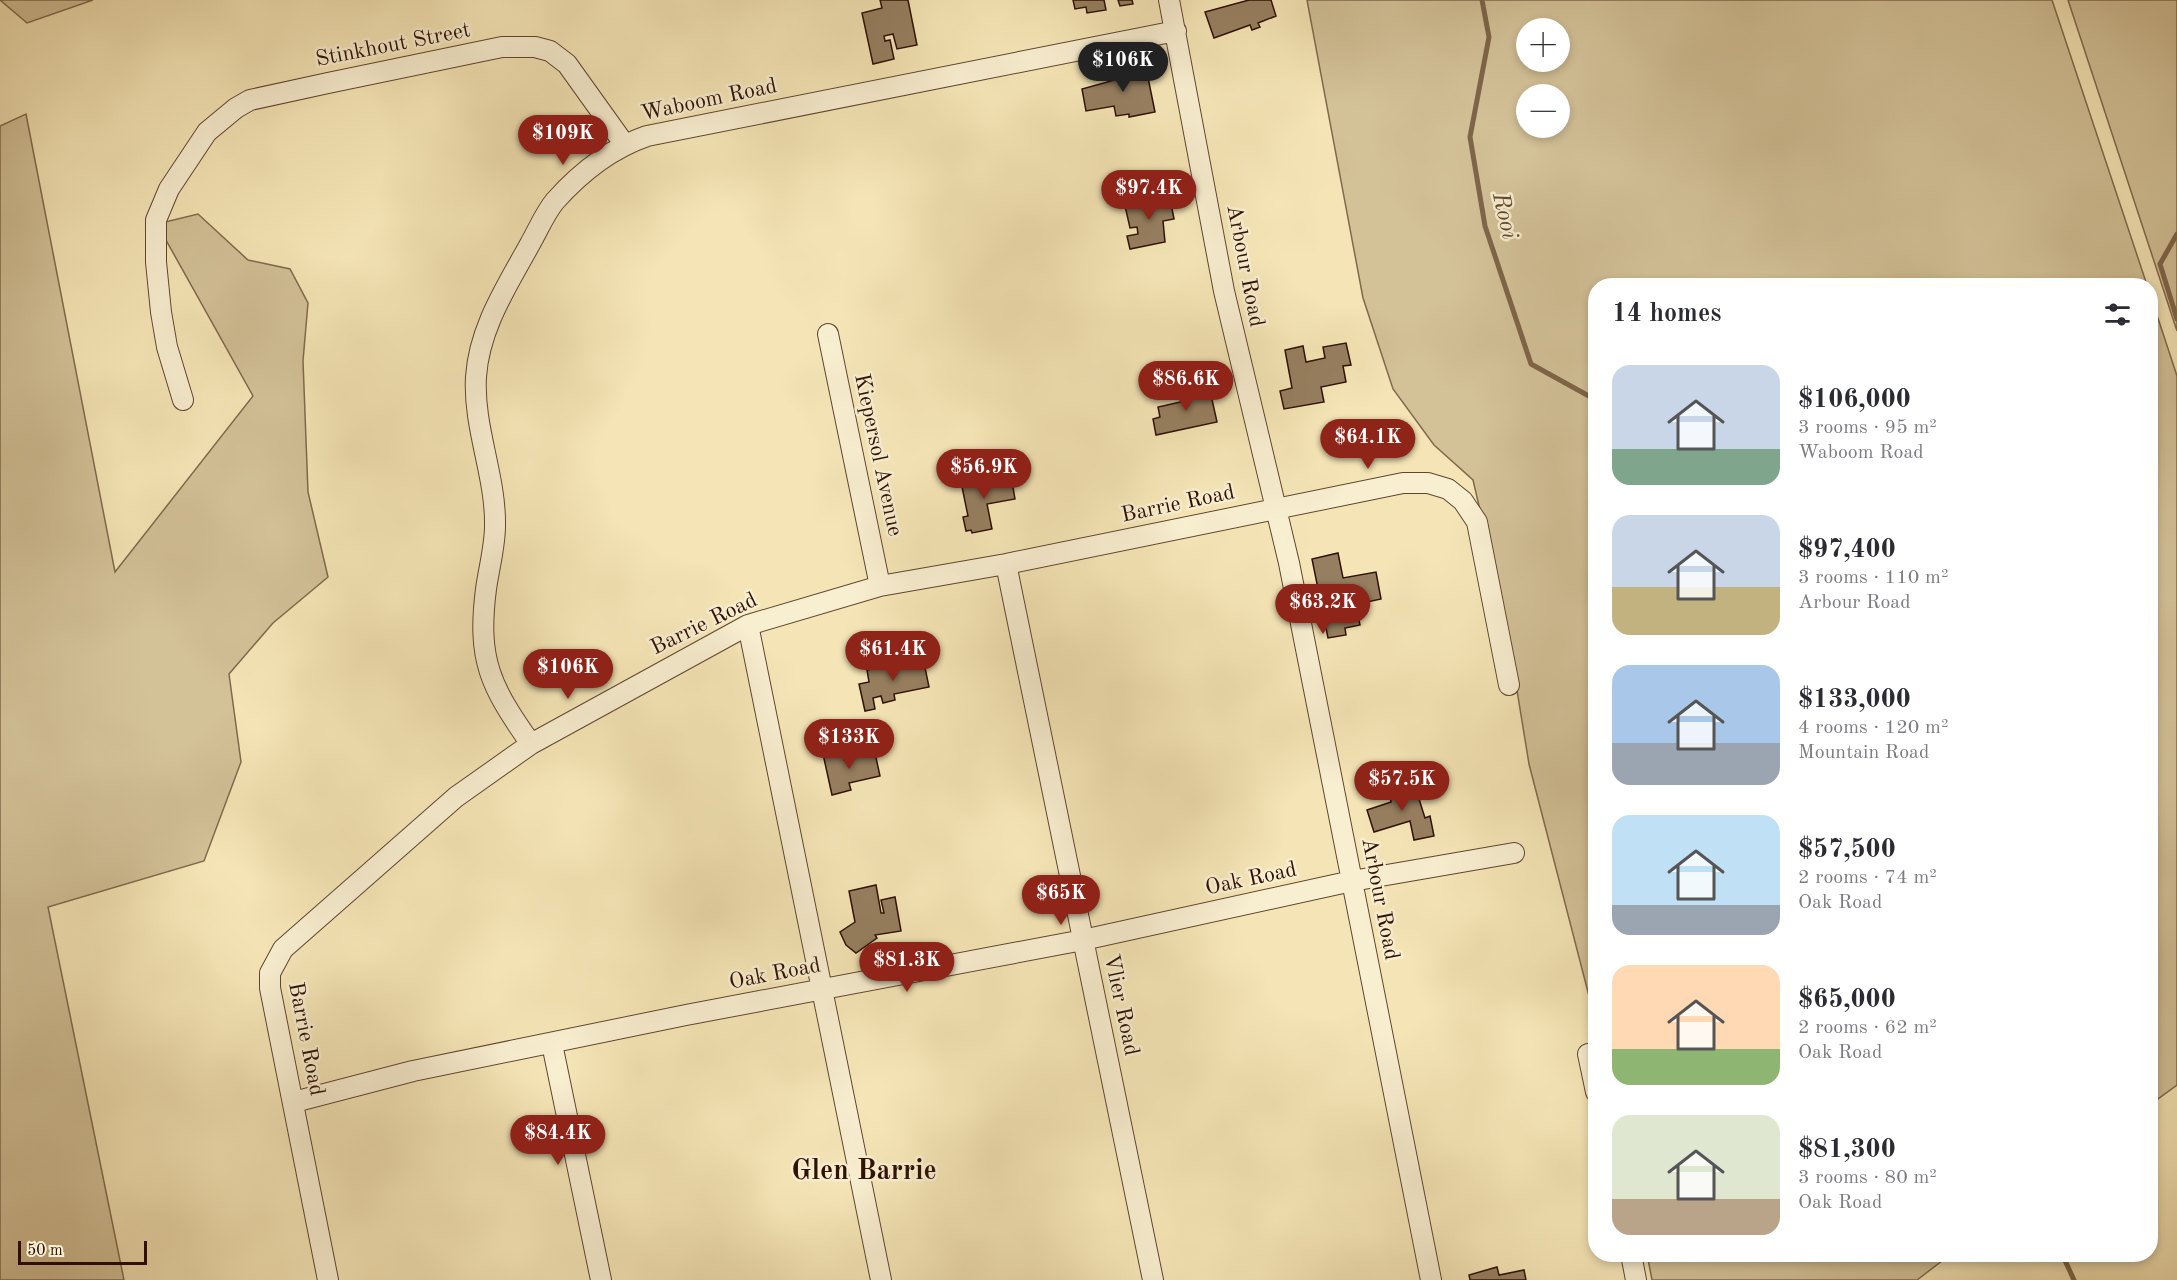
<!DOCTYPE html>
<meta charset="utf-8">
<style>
:root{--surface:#fff;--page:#f7f7f7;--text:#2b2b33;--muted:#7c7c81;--accent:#8f2418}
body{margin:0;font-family:"Old Standard TT",serif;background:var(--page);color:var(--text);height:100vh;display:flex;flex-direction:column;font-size:22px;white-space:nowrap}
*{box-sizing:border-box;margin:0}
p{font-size:20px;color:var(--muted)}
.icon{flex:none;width:33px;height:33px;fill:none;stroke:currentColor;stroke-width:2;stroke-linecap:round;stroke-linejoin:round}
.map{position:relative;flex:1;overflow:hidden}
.details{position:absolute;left:1588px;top:278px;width:570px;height:984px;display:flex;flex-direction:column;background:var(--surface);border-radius:24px;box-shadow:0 3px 9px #0003}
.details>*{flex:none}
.fabs{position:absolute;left:1516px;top:18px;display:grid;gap:12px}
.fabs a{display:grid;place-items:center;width:54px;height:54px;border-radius:50%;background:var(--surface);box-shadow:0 3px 9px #0003;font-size:30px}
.scale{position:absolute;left:18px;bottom:15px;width:129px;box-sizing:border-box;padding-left:6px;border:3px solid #2f1103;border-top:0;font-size:16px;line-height:21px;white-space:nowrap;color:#2f1103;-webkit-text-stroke:4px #f8eed0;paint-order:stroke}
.price{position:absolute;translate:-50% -51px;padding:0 14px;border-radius:21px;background:var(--accent);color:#fff;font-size:20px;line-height:39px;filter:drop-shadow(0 2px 3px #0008)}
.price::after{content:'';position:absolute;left:50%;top:36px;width:18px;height:14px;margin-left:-9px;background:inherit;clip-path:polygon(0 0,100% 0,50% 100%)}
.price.current{background:#222;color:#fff}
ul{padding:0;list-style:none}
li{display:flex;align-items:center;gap:18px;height:150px;padding:0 24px}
li span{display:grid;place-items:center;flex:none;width:168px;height:120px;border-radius:18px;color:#555}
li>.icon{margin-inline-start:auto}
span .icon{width:72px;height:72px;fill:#fffc;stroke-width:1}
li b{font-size:26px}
h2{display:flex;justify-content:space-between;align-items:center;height:72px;padding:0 24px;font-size:26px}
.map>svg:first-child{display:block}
.green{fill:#d3c198;stroke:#81694e;stroke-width:1.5;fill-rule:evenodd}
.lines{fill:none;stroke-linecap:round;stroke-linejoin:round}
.stream{stroke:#7e654a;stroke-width:5}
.building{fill:#967f60;stroke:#2f1103;stroke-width:1.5}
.minor-casing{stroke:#604630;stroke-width:22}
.minor{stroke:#f8eed0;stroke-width:20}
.labels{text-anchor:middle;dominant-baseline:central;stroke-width:5;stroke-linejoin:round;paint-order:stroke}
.street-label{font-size:22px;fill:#2f1103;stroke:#f8eed0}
.water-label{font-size:24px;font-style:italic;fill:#634932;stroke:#f8eed0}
.district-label{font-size:28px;font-weight:bold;fill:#2f1103;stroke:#f8eed0}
</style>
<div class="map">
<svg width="2177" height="1280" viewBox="0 0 2177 1280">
<rect width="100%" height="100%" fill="#f5e5b6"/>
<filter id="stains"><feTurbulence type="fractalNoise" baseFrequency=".00333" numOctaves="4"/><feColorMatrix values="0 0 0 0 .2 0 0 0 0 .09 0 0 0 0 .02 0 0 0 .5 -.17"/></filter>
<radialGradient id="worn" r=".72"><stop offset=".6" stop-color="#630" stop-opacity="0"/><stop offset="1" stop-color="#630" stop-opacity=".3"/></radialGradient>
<path class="green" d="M 0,0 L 93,0 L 27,23 Z
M 1307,0 L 2052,0 L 2147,285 L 1596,285 L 1596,1023 L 1529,764 L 1505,617 L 1473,480 L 1434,445 L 1393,389 L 1363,298 ZM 1527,28 L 1560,28 L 1560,62 L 1527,62 ZM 1527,94 L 1560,94 L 1560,128 L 1527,128 Z
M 2068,0 L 2177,0 L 2177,331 Z
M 26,114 L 115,572 L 253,396 L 157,224 L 198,214 L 248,260 L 290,269 L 308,303 L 303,361 L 308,492 L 328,577 L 273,623 L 229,674 L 241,762 L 204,861 L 48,907 L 124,1280 L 0,1280 L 0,126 Z
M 2151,297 L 2177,376 L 2177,1085 L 2151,1104 Z
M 1647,1254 L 1951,1254 L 1917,1280 L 1652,1280 Z"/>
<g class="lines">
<path class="stream" d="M 1482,0 L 1489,37 L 1470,137 L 1485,226 L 1531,364 L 1596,400
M 2177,234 L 2160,264 L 2177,319
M 2062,1254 L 2074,1280"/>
</g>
<path class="building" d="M 880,0 L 908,0 L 917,45 L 897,49 L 893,34 L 884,36 L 885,41 L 890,40 L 894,59 L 873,64 L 862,13 L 882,8 Z
M 1073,0 L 1104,0 L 1106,10 L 1087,13 L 1086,7 L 1075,9 Z
M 1118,0 L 1132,0 L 1133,4 L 1120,6 Z
M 1249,0 L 1271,0 L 1276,16 L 1258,23 L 1260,27 L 1252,30 L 1250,25 L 1214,38 L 1205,12 Z
M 1145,63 L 1155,112 L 1129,117 L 1129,114 L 1116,116 L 1114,106 L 1086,111 L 1082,89 L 1122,78 L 1120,68 Z
M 1169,193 L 1174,219 L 1163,221 L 1165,242 L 1130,249 L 1127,236 L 1138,234 L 1137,227 L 1130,228 L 1125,206 Z
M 1346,343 L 1351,365 L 1343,366 L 1346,382 L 1321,387 L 1324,402 L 1284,409 L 1280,391 L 1292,388 L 1285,350 L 1303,346 L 1306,362 L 1325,358 L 1323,347 Z
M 1200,384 L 1202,398 L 1211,395 L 1217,422 L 1156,435 L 1153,419 L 1160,417 L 1158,407 L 1185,401 L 1182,387 Z
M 988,476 L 989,481 L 1011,476 L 1015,499 L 987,504 L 992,529 L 972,533 L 971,530 L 966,531 L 963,517 L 968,516 L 961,482 Z
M 1338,553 L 1343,578 L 1376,572 L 1381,599 L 1349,606 L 1349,613 L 1357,611 L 1360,625 L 1345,628 L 1346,635 L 1328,638 L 1312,559 Z
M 923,658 L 929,687 L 894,694 L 895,700 L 883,703 L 881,696 L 873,698 L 875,709 L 865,711 L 859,684 L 869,682 L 867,670 Z
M 842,750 L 844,760 L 875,753 L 880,776 L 849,783 L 851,790 L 832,795 L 823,754 Z
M 1399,781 L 1400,787 L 1414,783 L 1425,818 L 1430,816 L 1434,836 L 1414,840 L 1410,821 L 1374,832 L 1367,810 L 1391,802 L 1387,785 Z
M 876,885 L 881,913 L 884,913 L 881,900 L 895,897 L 901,931 L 875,935 L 877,938 L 856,953 L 846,945 L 840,932 L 855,922 L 849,891 Z
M 1497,1267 L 1499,1275 L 1524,1270 L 1526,1280 L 1470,1280 L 1469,1275 Z"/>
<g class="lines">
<defs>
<path id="minor" d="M 1169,0 L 1224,291 L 1289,563 L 1431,1280
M 828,334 L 880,586
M 183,400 L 167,347 L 161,312 L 156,262 L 156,220 L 169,189 L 207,132 L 236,108 L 250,100 L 328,83 L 502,47 L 535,47 L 550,51 L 567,64 L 625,145
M 1006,564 L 1153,1280
M 748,625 L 881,1280
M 531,744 C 490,686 477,660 486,589 C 489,568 495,546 495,526 C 496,476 473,427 476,377 C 479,328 507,286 530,244 C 538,230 545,213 555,201 C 580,173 612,148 647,136 L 1176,31
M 552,1044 L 601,1280
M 1588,1054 L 1596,1092
M 294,1102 L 413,1071 L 686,1015 L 1083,940 L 1352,881 L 1514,853
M 1631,1254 L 1636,1280
M 328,1280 L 270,988 L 270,973 L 283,949 L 456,797 L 531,744 L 748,625 L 880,586 L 1006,564 L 1403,483 L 1428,483 L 1448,489 L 1463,501 L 1477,522 L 1509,685"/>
</defs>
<use href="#minor" class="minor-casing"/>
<use href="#minor" class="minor"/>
</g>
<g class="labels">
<g class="street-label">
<text transform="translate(393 45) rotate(-11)">Stinkhout Street</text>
<text transform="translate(709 100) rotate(-12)">Waboom Road</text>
<text transform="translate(1245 266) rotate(79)">Arbour Road</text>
<text transform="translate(878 455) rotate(78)">Kiepersol Avenue</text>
<text transform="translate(1178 504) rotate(-12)">Barrie Road</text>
<text transform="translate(704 624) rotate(-26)">Barrie Road</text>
<text transform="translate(1251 879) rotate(-12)">Oak Road</text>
<text transform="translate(1380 899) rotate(79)">Arbour Road</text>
<text transform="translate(775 974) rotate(-11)">Oak Road</text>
<text transform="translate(1121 1005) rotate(78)">Vlier Road</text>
<text transform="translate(306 1039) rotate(79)">Barrie Road</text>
</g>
<g class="water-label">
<text transform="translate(1504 216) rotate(77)">Rooi</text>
</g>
<g class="district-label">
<text x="864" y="1172">Glen Barrie</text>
</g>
</g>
<rect width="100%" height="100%" filter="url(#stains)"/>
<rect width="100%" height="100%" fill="url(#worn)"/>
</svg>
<div class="fabs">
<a>+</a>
<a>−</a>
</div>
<div class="scale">50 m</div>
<b class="price current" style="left:1123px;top:93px">$106K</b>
<b class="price" style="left:563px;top:166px">$109K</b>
<b class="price" style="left:1149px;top:221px">$97.4K</b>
<b class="price" style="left:1186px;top:412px">$86.6K</b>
<b class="price" style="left:1368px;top:470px">$64.1K</b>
<b class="price" style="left:984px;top:500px">$56.9K</b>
<b class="price" style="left:1323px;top:635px">$63.2K</b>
<b class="price" style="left:893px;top:682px">$61.4K</b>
<b class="price" style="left:568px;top:700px">$106K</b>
<b class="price" style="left:849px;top:770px">$133K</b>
<b class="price" style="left:1402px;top:812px">$57.5K</b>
<b class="price" style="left:1061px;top:926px">$65K</b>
<b class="price" style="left:907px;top:993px">$81.3K</b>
<b class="price" style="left:558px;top:1166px">$84.4K</b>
<section class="details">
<h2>14 homes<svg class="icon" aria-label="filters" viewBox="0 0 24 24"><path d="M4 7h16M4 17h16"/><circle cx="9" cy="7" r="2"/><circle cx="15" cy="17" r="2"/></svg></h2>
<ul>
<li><span style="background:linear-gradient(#c9d6e8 70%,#7fa58c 0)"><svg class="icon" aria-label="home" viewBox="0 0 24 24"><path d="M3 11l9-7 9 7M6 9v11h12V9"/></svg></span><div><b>$106,000</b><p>3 rooms · 95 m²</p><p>Waboom Road</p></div></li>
<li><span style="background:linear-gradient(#c9d6e8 60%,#c2b280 0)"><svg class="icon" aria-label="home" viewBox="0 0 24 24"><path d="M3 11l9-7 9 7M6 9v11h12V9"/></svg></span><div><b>$97,400</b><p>3 rooms · 110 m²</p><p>Arbour Road</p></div></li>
<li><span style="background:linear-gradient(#a9c7e8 65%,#9aa5b1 0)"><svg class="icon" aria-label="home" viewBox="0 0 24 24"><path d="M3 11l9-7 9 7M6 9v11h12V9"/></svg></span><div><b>$133,000</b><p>4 rooms · 120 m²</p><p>Mountain Road</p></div></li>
<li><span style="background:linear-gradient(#bfe0f5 75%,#9aa5b1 0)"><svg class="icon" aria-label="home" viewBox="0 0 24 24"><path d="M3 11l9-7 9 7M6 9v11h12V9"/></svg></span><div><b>$57,500</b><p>2 rooms · 74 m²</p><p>Oak Road</p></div></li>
<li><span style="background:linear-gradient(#ffd9b3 70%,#8fb573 0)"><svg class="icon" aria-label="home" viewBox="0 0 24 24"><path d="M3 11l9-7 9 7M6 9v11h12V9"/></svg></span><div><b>$65,000</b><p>2 rooms · 62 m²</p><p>Oak Road</p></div></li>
<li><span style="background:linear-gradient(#dfe7d0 70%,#b9a48a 0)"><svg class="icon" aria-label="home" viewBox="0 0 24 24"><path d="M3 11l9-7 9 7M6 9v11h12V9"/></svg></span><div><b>$81,300</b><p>3 rooms · 80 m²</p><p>Oak Road</p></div></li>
</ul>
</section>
</div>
